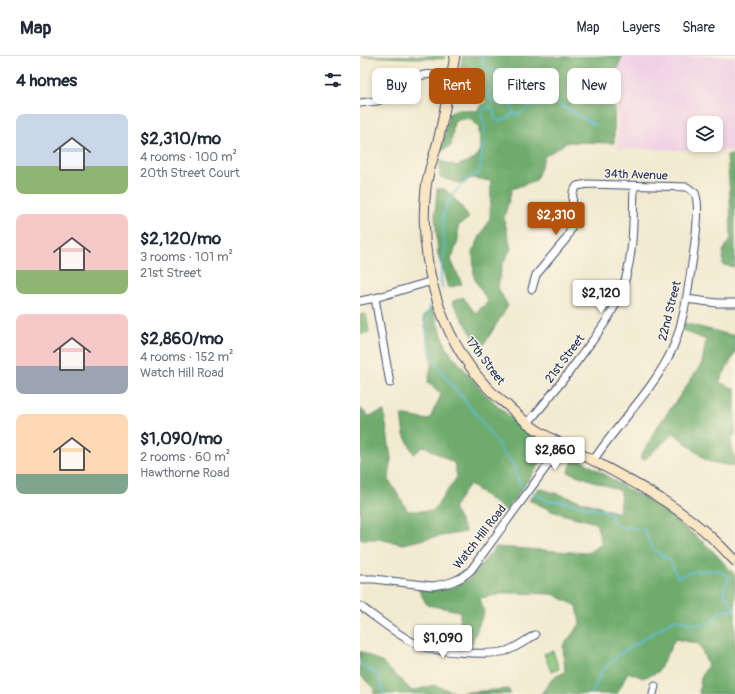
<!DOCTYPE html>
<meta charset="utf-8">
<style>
:root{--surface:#fff;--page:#f6f6f7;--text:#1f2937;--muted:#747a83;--line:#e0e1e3;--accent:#b45309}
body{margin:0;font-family:Pangolin,sans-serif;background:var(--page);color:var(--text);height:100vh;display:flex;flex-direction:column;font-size:15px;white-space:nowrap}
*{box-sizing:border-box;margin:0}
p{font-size:13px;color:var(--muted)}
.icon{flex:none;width:22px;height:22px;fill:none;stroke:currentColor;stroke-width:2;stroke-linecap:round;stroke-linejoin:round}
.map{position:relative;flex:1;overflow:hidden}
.panel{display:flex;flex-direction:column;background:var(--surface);width:360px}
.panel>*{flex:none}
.banner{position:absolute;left:12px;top:12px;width:303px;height:36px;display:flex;gap:8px}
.fabs{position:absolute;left:327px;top:60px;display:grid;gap:8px}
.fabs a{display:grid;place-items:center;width:36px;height:36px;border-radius:8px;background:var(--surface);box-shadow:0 2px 6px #0003;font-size:20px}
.price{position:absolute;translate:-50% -34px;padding:0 9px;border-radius:4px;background:#fff;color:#222;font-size:13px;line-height:26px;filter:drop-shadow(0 1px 2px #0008)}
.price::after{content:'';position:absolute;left:50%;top:24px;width:12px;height:9px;margin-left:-6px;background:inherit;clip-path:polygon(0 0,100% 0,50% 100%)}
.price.current{background:var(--accent);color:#fff}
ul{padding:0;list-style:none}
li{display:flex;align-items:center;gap:12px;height:100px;padding:0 16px}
li span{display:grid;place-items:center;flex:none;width:112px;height:80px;border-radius:8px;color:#555}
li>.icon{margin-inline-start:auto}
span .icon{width:48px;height:48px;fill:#fffc;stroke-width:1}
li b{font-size:17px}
h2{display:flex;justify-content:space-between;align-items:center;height:48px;padding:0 16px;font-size:17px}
.pill{padding:0 14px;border-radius:8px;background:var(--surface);box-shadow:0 2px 6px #0003;font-size:14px;line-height:36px}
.pill.current{background:var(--accent);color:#fff}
header{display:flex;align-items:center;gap:24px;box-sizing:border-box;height:56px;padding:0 20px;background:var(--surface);border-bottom:1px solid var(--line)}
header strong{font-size:19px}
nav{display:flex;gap:22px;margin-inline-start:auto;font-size:14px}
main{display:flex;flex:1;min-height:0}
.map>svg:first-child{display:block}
.built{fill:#f0d0e5;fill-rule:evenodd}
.green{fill:#88c67c;stroke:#527a6d}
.forest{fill:#6eab6c;stroke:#446d65}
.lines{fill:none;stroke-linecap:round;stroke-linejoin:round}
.stream{stroke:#5dbedb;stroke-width:1.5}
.street-casing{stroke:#3b4b6f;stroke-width:9}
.secondary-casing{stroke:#3b4b6f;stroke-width:11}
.street{stroke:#fff;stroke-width:7}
.secondary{stroke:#fbe6c4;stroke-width:9}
.labels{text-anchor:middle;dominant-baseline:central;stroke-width:3;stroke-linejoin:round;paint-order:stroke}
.street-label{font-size:12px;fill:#1b2f5e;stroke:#fcf5e5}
</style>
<header>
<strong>Map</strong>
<nav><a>Map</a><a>Layers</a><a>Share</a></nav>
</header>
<main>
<section class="panel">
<h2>4 homes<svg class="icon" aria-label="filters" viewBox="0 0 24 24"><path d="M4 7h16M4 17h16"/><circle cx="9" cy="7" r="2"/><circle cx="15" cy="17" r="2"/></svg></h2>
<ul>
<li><span style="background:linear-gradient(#c9d6e8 65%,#8fb573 0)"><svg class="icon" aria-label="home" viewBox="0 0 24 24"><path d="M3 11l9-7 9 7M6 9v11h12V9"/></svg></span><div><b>$2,310/mo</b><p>4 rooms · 100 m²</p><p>20th Street Court</p></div></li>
<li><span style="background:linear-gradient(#f6c9c9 70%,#8fb573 0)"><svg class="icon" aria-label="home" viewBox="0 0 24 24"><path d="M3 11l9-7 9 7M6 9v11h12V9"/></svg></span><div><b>$2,120/mo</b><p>3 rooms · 101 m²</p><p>21st Street</p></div></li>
<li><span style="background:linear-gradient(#f6c9c9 65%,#9aa5b1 0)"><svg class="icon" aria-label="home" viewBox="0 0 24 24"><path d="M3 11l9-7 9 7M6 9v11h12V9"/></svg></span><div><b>$2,860/mo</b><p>4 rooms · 152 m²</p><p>Watch Hill Road</p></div></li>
<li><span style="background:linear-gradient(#ffd9b3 75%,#7fa58c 0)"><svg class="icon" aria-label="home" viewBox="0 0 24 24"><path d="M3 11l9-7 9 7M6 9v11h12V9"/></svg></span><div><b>$1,090/mo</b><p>2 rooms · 60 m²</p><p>Hawthorne Road</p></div></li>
</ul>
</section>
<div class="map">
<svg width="375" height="638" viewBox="0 0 375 638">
<rect width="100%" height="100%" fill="#fcf5e5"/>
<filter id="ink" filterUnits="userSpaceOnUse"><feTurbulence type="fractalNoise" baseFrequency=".025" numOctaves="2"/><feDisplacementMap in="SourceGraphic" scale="8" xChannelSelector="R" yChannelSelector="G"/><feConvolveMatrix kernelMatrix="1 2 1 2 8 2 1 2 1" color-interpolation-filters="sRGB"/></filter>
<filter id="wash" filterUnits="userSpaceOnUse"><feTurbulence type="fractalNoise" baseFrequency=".012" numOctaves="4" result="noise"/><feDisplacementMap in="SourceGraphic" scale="16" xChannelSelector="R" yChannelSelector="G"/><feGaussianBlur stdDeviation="0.9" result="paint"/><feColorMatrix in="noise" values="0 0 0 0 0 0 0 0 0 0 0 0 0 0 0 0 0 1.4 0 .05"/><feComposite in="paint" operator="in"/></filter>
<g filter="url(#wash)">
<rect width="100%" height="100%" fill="#f2ead0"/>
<path class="built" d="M 258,0 L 375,0 L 375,95 L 258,93 ZM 334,67 L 356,67 L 356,89 L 334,89 Z"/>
<path class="green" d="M 1,0 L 85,0 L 84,3 Z
M 6,258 L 9,276 L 1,278 L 0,259 Z
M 193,595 L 199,613 L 191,616 L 184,598 Z"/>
<path class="forest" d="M 103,0 L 195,0 L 195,1 L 262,0 L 255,19 L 254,87 L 208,86 L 185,100 L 176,124 L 152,133 L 144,162 L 151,193 L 142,209 L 138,232 L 148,250 L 121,293 L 92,246 L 103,241 L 115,257 L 128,246 L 114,222 L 113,194 L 130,162 L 131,125 L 113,122 L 99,127 L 80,121 L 80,105 L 97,110 L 115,103 L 120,93 L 119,72 L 109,62 L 94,65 L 91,90 L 81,95 L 89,58 L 96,53 L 116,55 L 126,45 L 121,34 L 113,23 L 98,21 Z
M 367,99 L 375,99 L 375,211 L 363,209 L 363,195 L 371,182 L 370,140 Z
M 77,133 L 85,133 L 101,150 L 109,162 L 98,170 L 98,185 L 91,204 L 102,228 L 88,232 L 78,198 L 75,159 Z
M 72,252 L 87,293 L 123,336 L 158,368 L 185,388 L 187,398 L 146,455 L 109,428 L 93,452 L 106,476 L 64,483 L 44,488 L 17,483 L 0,483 L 0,352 L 9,360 L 24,355 L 31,402 L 29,424 L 48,455 L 73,455 L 97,421 L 94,407 L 64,390 L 54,398 L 44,379 L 41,359 L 69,364 L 81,339 L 68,326 L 72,305 L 63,260 Z
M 324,267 L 375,280 L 375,297 L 359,326 L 375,333 L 375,379 L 371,382 L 373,400 L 375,400 L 375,411 L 347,405 L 314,377 L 284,404 L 280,402 L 295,374 L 321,338 L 342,307 L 346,284 L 322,274 Z
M 215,400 L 272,436 L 297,448 L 351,493 L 375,519 L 375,638 L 339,638 L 341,621 L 348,609 L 339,588 L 315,583 L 298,616 L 283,622 L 268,616 L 257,638 L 181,638 L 193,622 L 205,616 L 203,590 L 220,568 L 217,550 L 193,538 L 147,537 L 120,542 L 124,556 L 110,592 L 93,589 L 100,570 L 100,555 L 67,549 L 58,533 L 92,532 L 109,523 L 136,491 L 227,497 L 242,488 L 236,467 L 194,456 L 169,444 L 179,432 L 259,457 L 261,435 L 208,416 Z
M 0,595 L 23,607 L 52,635 L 74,629 L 97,637 L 148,633 L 151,638 L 14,638 L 14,633 L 0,619 Z"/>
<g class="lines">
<path class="stream" d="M 152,58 L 159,58 L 168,51 L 192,46 L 206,52 L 235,69
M 83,233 C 78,221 83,207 85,194 C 85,187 83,179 83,172 C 81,146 99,128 120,116 L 125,72 L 121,59 L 123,53 L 131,51 L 134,55 L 134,63 L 140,65 L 148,62 L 154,55 L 152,50 C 141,48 133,48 127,39 L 131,30 L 139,27 L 140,21 L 136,15 C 125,15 122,11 122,0
M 70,247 C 68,259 65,272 67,284 C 74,312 99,337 116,358 C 124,368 130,379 138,388 L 140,393 L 153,408 L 160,429 L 168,433
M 171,435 L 188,445 L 206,446 L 251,457 L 252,465 L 261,471 L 284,473 L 292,493 L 311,505 L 317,521 L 335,515 L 360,514 L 369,522 L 363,536 L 375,554
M 2,609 L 18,619 L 24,638
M 232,638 L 241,616 L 257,600 L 315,563 L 335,569 L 353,566 L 358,555 L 374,554"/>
</g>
</g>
<g filter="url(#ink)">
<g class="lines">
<defs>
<path id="street" d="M 0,47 L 17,45 L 22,43 C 37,33 55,15 75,19 C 80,20 85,23 90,24
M 172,233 L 176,219 L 206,183 L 211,173 L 213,136 L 217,130 L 228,128 L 327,131 L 335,137 C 341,151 335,185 333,201 C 328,233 324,269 310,298 C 290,338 257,368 233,405
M 15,242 L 30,327
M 326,243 L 357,247 L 375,247
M 0,245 L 15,242 L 72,225
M 167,368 C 185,347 202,326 218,304 C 239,276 259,252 267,217 C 274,189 273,159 274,130
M 0,523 L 14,523 L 72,530 C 87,528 100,525 111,514 L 203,388
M 0,550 C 18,563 36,578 56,588 C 73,596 127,600 146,595 C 156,592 166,584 175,579
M 293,638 L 295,630"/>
<path id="secondary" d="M 95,0 C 90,27 85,54 79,81 C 75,98 68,114 66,132 C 58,201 78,278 126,330 C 133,338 141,344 148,350 C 161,362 172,372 187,380 C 256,418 322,445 375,505"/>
</defs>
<use href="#street" class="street-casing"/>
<use href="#secondary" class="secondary-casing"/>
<use href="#street" class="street"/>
<use href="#secondary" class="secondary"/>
</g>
</g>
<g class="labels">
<g class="street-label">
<text transform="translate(276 119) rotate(2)">34th Avenue</text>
<text transform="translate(310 255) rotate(-76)">22nd Street</text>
<text transform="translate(205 303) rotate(-53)">21st Street</text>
<text transform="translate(125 305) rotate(53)">17th Street</text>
<text transform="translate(120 481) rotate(-52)">Watch Hill Road</text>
</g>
</g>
</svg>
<div class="fabs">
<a><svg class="icon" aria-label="layers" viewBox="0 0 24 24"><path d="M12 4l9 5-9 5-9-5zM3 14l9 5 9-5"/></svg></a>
</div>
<b class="price current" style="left:196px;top:180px">$2,310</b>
<b class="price" style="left:241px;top:258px">$2,120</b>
<b class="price" style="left:195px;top:415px">$2,860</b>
<b class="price" style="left:83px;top:603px">$1,090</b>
<div class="banner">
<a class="pill">Buy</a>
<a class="pill current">Rent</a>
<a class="pill">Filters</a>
<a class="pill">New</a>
</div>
</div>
</main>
